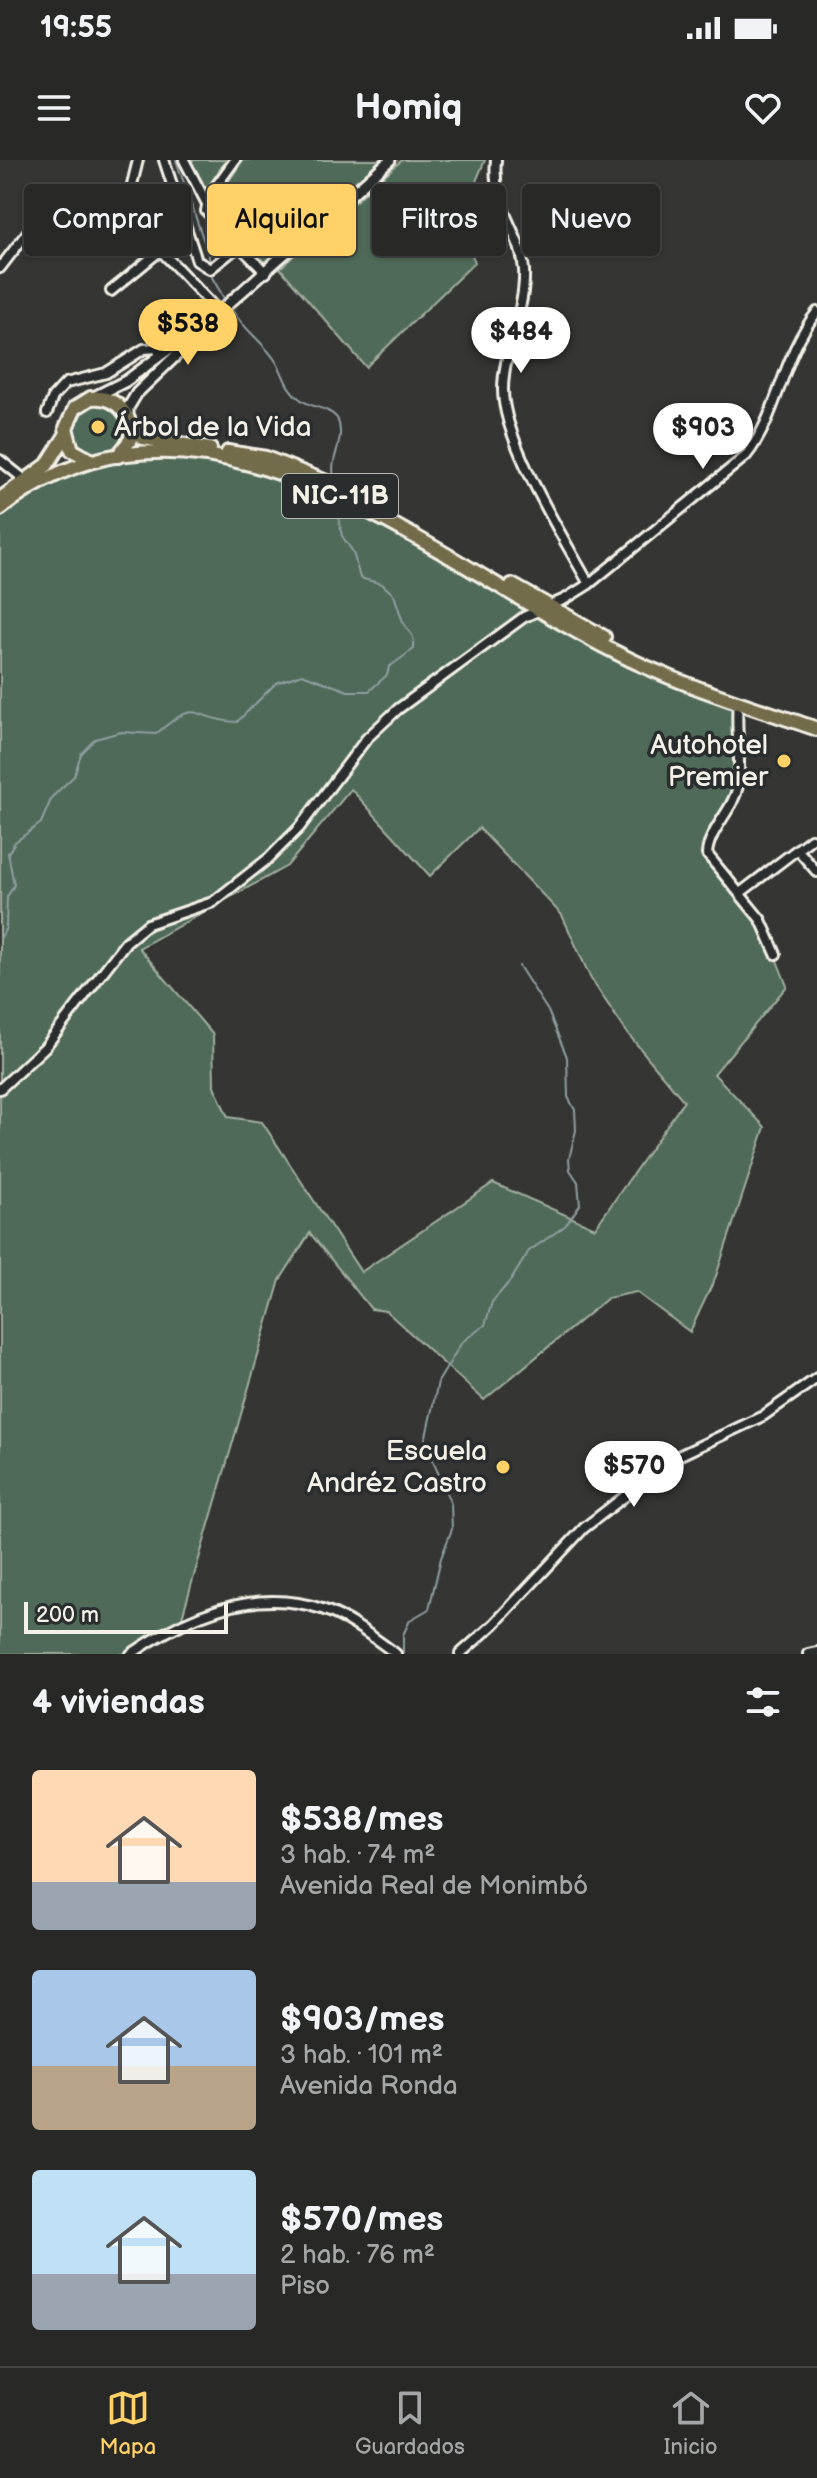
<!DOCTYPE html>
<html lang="es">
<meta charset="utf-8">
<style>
:root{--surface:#282827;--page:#30302f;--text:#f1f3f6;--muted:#a5a6a7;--line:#444;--accent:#ffd166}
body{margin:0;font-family:"Balsamiq Sans",sans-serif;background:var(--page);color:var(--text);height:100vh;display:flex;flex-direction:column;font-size:30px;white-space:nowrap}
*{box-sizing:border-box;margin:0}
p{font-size:26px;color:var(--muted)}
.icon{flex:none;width:44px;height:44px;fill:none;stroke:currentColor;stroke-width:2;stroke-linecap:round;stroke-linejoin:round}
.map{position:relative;height:1494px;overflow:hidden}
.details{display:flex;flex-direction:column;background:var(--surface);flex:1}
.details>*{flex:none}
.hud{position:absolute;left:24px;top:24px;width:770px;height:72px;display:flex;gap:16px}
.scale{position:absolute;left:24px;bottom:20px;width:204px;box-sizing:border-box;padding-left:8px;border:4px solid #f4f1e8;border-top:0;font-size:22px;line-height:28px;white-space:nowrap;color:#f4f1e8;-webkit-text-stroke:6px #2a2d2e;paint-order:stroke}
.price{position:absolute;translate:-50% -68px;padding:0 18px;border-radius:28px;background:#fff;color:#222;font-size:26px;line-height:52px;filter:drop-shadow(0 2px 4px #0008)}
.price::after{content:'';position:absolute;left:50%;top:48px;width:24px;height:18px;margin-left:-12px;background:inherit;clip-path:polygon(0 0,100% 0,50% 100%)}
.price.active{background:var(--accent);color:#111}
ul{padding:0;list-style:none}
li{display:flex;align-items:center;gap:24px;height:200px;padding:0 32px}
li span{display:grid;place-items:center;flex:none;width:224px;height:160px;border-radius:8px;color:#555}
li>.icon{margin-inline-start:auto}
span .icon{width:96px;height:96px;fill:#fffc;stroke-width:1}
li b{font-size:34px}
h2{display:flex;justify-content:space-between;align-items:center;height:96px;padding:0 32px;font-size:34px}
.tag{padding:0 28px;border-radius:8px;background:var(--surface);box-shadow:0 2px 6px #0004,0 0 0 2px var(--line);font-size:28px;line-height:72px}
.tag.active{background:var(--accent);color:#111}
.status{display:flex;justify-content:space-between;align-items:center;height:56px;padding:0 40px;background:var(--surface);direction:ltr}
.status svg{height:22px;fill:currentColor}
header{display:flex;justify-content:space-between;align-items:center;height:104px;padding:0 32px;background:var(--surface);font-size:36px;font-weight:700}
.menu{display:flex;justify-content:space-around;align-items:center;height:112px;border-top:2px solid var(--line);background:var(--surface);font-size:22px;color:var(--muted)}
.menu a{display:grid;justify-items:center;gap:4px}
.menu .active{color:var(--accent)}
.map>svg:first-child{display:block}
.green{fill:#506a58;stroke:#a2aea0;stroke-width:2;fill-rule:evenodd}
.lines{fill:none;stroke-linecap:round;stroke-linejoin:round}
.stream{stroke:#909ea2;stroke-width:2}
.minor-casing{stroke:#f4f1e8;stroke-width:14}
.tertiary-casing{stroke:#f4f1e8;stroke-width:15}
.trunk-casing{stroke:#f4f1e8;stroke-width:18}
.minor{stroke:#2a2d2e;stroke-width:8}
.tertiary{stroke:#2a2d2e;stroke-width:9}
.trunk{stroke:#736c4b;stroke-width:12}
.poi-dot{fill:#ffd166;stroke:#2a2d2e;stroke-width:3}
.labels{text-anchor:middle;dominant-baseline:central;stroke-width:7;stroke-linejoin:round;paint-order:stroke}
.shield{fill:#2a2d2e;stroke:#b7b6b0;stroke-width:2}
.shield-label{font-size:26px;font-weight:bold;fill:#f4f1e8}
.poi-label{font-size:28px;fill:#f4f1e8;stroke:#2a2d2e;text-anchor:end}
</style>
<div class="status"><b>19:55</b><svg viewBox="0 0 49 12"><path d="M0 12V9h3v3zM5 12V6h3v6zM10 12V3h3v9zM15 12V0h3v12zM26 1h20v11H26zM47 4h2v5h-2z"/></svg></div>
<header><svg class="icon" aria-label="menu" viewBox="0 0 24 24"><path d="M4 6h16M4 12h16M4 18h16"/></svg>Homiq<svg class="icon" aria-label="heart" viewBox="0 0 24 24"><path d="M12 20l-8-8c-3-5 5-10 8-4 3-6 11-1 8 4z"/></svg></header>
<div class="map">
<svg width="817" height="1494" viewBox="0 0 817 1494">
<rect width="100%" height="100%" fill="#353634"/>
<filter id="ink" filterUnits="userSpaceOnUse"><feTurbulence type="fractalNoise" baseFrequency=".0125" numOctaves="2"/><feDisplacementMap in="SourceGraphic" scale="16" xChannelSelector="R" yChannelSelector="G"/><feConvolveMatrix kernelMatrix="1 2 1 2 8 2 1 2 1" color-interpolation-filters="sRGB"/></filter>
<g filter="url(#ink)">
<path class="green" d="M 184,0 L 226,0 L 203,34 Z
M 243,0 L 380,0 L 264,105 L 213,52 L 213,45 Z
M 402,0 L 485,0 L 458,64 L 475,102 L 366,207 L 280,108 Z
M73 268a25 25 0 1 1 50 0a25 25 0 1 1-50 0Z
M 192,295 L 336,333 L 576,472 L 738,543 L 739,621 L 707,694 L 761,760 L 787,826 L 714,914 L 765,967 L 716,1116 L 690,1172 L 636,1132 L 608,1138 L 484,1240 L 386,1151 L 371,1149 L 310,1073 L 280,1120 L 180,1464 L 131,1494 L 0,1494 L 0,349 L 92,301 ZM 351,629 L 430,716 L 479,668 L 562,755 L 591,819 L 628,874 L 684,941 L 595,1068 L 493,1023 L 361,1112 L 262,962 L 228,957 L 214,926 L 213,875 L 139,788 L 287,706 Z"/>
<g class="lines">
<path class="stream" d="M 176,0 L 209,96 L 209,106
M 209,112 L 225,140
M 233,151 C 245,171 265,183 277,203 C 285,217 286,229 300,239 C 312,249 325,245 337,258 C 347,280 329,297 334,317
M 0,779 L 6,768 L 7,737 L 14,725 L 8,693 L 15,682 L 41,663 L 52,637 L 74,616 L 81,594 L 95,579 L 121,572 L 156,574 C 201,535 190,560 237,562 L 276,523 L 302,514 L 348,531 L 369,531 L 387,515 L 389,507 L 414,489 L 413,477 L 403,462 L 394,435 L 382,424 L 360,418 L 353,392 L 342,376 L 336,344
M 403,1492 L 403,1475 L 410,1460 L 429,1449 L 441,1398 L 452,1369 L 451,1344 L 425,1281 L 438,1222 L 462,1182 L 485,1165 L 492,1142 L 511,1120 L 529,1091 L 565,1066 L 580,1045 L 578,1022 L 570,1010 L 569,999 L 576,970 L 575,950 L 568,937 L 567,897 L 548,851 L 519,806"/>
<defs>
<path id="minor" d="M 138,0 L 125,53 L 219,152
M 164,0 L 197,101 L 210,109 L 240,85
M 184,0 L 206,42
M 235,0 L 209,36 L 206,51 L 266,113
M 496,0 C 491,49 521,70 524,110 C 526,151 503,190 503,230 C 503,281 563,377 589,424
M 0,108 L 30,69
M 111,131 L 161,90
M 47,253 L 53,237 L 66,223 L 106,213 L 144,189 L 156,188 L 161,195
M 0,300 L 25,320
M 738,543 C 735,568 742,606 738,626 C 733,651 709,669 707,694 L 761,760 L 776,794
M 797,689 L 817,712
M 740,733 L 811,679
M 0,929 L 45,887 L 126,782 L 148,764 L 213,742 L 269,698 L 299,668 L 367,578 L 398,549 L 524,457 L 565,439 L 589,424 L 746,296 C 779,254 781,197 817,152
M 131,1494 C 186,1456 254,1426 322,1449 C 349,1458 373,1477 396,1494
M 460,1494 L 494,1464 L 584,1368 L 674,1298 L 763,1256 L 817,1218
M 808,1494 L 817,1492"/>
<path id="tertiary" d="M 94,237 L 126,221 L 219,152 L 390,0
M 128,258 L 128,248 L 137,233 L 215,158"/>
<path id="trunk" d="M 131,267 L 143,278 L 210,289
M 228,292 L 266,298 L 332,324
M 92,301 L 72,290 L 66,268 L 75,248 L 91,238 C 116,235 133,255 131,279 L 118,296
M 0,339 L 47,305 L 66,275
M 0,349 C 203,191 432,400 613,491 C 678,525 748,545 817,569
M 512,425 L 604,477"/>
</defs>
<use href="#minor" class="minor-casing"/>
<use href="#tertiary" class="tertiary-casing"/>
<use href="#trunk" class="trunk-casing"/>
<use href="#minor" class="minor"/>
<use href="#tertiary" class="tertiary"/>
<use href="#trunk" class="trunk"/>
</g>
</g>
<g class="poi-dot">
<circle cx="98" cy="267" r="8"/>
<circle cx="784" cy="601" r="8"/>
<circle cx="503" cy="1307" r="8"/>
</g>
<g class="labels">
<rect class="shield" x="282" y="314" width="116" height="44" rx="6"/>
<g class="shield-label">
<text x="340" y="336">NIC-11B</text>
</g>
<g class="poi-label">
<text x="114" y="267" text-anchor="start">Árbol de la Vida</text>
<text x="768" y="585">Autohotel<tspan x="768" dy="32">Premier</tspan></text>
<text x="487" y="1291">Escuela<tspan x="487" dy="32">Andréz Castro</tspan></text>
</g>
</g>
</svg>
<div class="scale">200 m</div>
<b class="price active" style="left:188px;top:207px">$538</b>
<b class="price" style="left:521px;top:215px">$484</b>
<b class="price" style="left:703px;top:311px">$903</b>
<b class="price" style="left:634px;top:1349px">$570</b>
<div class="hud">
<a class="tag">Comprar</a>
<a class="tag active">Alquilar</a>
<a class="tag">Filtros</a>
<a class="tag">Nuevo</a>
</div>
</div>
<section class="details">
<h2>4 viviendas<svg class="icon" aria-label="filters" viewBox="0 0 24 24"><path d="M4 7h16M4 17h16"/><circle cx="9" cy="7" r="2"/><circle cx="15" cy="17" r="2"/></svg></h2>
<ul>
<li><span style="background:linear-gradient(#ffd9b3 70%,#9aa5b1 0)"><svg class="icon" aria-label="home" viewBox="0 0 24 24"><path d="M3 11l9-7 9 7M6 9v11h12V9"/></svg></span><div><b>$538/mes</b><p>3 hab. · 74 m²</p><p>Avenida Real de Monimbó</p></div></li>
<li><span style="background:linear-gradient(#a9c7e8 60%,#b9a48a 0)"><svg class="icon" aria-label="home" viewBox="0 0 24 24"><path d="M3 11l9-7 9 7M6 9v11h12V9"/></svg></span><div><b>$903/mes</b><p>3 hab. · 101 m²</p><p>Avenida Ronda</p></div></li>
<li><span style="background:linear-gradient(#bfe0f5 65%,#9aa5b1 0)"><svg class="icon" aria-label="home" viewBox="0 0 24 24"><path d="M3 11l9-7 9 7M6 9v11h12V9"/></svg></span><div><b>$570/mes</b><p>2 hab. · 76 m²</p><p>Piso</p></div></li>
</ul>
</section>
<nav class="menu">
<a class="active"><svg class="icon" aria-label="map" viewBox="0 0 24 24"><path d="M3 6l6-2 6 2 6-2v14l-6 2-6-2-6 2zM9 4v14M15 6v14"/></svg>Mapa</a>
<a><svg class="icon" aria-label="saved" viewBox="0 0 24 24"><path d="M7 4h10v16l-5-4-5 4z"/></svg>Guardados</a>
<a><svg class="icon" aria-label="home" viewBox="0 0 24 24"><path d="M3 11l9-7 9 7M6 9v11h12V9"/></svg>Inicio</a>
</nav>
